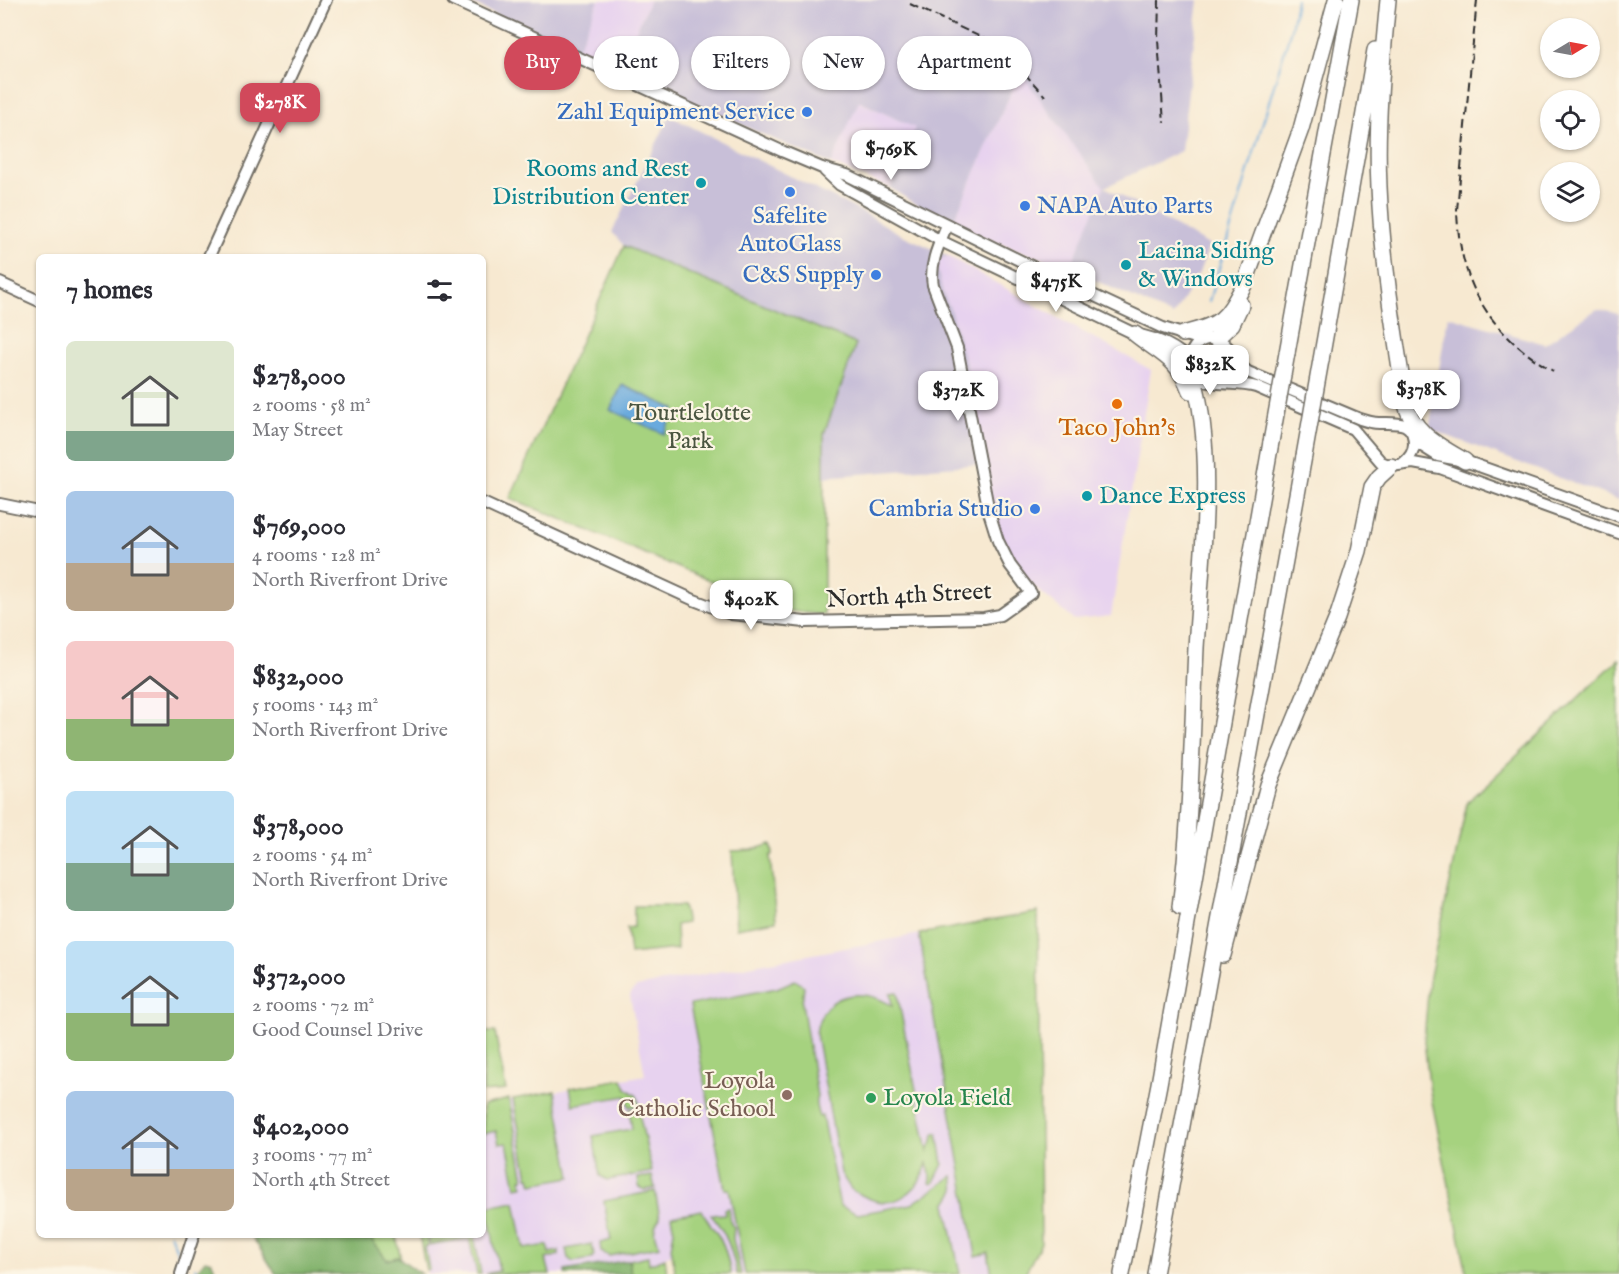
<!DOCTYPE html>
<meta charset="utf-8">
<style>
:root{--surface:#fff;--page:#f2f2f3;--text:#2b2b33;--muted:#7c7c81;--accent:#d1495b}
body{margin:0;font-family:"IM FELL English",serif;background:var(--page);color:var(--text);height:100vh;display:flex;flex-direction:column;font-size:22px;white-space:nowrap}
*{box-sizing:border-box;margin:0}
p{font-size:20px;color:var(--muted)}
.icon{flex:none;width:33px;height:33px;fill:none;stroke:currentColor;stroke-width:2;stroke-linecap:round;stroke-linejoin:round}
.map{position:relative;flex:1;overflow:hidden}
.details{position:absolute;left:36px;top:254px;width:450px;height:984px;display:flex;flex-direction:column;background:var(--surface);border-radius:9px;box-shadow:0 2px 4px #0004}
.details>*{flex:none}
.hud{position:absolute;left:504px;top:36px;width:570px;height:54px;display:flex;gap:12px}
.needle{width:39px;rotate:80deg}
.buttons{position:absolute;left:1540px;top:18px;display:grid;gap:12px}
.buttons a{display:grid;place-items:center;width:60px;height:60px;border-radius:50%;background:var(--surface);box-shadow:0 2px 4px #0004;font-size:30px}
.price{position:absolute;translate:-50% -51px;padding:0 14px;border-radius:12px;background:#fff;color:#222;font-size:20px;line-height:39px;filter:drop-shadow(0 2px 3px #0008)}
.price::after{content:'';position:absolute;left:50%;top:36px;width:18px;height:14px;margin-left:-9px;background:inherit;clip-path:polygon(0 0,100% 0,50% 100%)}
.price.selected{background:var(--accent);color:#fff}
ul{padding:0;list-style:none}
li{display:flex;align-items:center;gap:18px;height:150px;padding:0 30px}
li span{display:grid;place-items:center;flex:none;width:168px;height:120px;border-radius:9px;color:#555}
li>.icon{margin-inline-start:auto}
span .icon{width:72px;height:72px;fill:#fffc;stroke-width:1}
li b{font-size:26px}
h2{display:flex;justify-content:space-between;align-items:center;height:72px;padding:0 30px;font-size:26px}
.pill{padding:0 21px;border-radius:27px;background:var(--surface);box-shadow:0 2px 4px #0004;font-size:21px;line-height:54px}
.pill.selected{background:var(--accent);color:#fff}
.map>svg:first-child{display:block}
.built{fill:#e7d2ef}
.industrial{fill:#c8bfd8}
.green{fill:#a6d27f;stroke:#687e55;stroke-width:1.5}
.forest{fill:#84b46e;stroke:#58704c;stroke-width:1.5}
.water{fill:#6aaadd;stroke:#4a6a84;stroke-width:1.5}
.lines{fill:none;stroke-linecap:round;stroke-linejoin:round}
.stream{stroke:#6aaadd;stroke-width:2}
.tertiary-casing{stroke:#726e65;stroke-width:14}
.secondary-casing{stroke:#726e65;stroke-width:14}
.motorway-casing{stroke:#726e65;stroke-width:18}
.tertiary{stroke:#fff;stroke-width:10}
.secondary{stroke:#fff;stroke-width:10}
.motorway{stroke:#fff;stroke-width:15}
.rail{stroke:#2b2b2b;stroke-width:2;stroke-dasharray:9 4.5;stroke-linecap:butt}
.motorway-bridge-casing{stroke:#726e65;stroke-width:18;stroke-linecap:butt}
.motorway-bridge{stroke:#fff;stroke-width:15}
.shop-dot{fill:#3f7fe0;stroke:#fcf5e5;stroke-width:2}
.culture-dot{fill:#0f9aa8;stroke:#fcf5e5;stroke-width:2}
.food-dot{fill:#e8710a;stroke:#fcf5e5;stroke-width:2}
.education-dot{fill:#8d6e63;stroke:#fcf5e5;stroke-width:2}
.leisure-dot{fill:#2e9e5b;stroke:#fcf5e5;stroke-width:2}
.labels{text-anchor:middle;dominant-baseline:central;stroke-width:4.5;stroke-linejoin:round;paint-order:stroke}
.shop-label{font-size:24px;fill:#366cbe;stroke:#fcf5e5;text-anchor:end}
.culture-label{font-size:24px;fill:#0d838f;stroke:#fcf5e5;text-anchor:start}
.park-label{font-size:24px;fill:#4a5540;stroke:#fcf5e5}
.food-label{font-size:24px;fill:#c56008;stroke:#fcf5e5}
.street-label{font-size:24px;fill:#2b2b2b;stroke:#fcf5e5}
.education-label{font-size:24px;fill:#785e54;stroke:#fcf5e5;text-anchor:end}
.leisure-label{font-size:24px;fill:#27864d;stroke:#fcf5e5;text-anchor:start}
</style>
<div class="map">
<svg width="1619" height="1274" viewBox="0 0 1619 1274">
<rect width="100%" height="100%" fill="#fcf5e5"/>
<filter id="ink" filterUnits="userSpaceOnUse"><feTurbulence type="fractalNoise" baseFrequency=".0167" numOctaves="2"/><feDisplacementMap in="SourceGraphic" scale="12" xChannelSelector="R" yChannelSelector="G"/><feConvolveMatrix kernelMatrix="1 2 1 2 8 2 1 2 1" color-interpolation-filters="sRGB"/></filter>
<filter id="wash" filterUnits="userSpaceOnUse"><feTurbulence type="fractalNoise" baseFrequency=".008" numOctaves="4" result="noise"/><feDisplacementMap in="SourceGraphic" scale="24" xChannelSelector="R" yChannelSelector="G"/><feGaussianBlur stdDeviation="1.35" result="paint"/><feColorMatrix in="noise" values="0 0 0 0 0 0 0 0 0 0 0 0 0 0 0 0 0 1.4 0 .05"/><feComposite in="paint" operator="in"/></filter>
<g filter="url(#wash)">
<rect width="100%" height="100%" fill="#f7e9d1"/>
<path class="built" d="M 599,0 L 650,0 L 618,71 L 576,52 Z
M 1020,72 L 1105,187 L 1070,269 L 951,226 Z
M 858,101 L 916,128 L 890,188 L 831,164 Z
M 948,256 L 1151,370 L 1111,616 L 1074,620 L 1030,583 L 1014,562 L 1000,537 L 981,466 L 968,371 L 950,308 L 943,293 L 938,271 L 940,259 Z
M 1038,912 L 1041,1243 L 1025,1274 L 727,1274 L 672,1254 L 649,1264 L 647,1256 L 565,1271 L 565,1274 L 427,1274 L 419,1235 L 483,1234 L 483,1105 L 645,1075 L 630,996 L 631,993 L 637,987 Z"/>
<path class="industrial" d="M 464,0 L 599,0 L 576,52 Z
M 650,0 L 1199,0 L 1181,151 L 1105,187 L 1209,245 L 1199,273 L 1173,316 L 1070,269 L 1104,187 L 1020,72 L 951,226 L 890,188 L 915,128 L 859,101 L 831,164 L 618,71 Z
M 670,116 L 866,214 L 900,234 L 948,256 L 940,259 L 938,271 L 943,293 L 950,308 L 968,371 L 981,464 L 823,477 L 824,434 L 856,344 L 624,246 L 612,232 Z
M 1597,309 L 1619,314 L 1619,500 L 1429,429 L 1448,316 L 1545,344 Z"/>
<path class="green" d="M 624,246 L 856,344 L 824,434 L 824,615 L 781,610 L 510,498 Z
M 1619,659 L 1619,1274 L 1467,1274 L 1430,1092 L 1424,1041 L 1429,981 L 1467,803 Z
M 771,844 L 773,854 L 770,856 L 776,921 L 736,928 L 732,851 L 752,850 Z
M 634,906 L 683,906 L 687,923 L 676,925 L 677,949 L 630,954 L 627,928 L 634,927 Z
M 1038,912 L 1041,1243 L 1025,1274 L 992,1274 L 988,1253 L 976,1256 L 919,934 Z
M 795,980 L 804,986 L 802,1003 L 817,1096 C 814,1101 817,1111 819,1117 L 822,1116 L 840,1206 L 858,1214 L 912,1204 L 953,1176 L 955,1190 L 946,1204 L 960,1274 L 745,1274 L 729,1189 L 725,1189 L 690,1005 L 777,988 Z
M 897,992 L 928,1152 L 935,1133 L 938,1133 L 943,1164 L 933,1184 L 930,1183 L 931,1179 L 927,1162 C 921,1189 896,1211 868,1198 C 862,1195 855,1193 851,1189 C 847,1184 844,1178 841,1173 L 816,1034 C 820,993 862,985 892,1006 L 890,993 Z
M 483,1032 L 495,1032 L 506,1090 L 483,1092 Z
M 622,1079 L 626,1088 L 637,1096 L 639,1105 L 629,1107 L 626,1096 L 573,1105 L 570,1088 Z
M 555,1091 L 571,1177 L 532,1184 L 530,1177 L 528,1177 L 513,1099 Z
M 509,1099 L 524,1179 L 521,1179 L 523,1186 L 516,1187 L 507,1143 L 499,1144 L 496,1131 L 483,1134 L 483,1105 Z
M 638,1108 L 652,1172 L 608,1180 L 600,1176 L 593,1136 L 632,1129 L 629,1110 Z
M 652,1176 L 655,1188 L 645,1190 L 639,1187 L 638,1178 Z
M 655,1191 L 660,1218 C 652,1228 653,1236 660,1246 L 609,1256 L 601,1252 L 600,1243 L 611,1240 L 604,1201 Z
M 515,1202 L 524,1249 L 548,1245 L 549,1253 L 559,1251 L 559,1255 L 546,1259 L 550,1274 L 485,1274 L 499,1271 L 487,1207 Z
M 728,1208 L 731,1224 L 734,1227 L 733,1239 L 741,1274 L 737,1274 C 732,1251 727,1233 711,1215 L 725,1214 L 724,1209 Z
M 702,1210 C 707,1222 715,1229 721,1240 C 727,1250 728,1263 731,1274 L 673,1274 L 675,1270 L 671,1247 L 674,1231 L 671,1216 Z
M 345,1235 L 396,1235 L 401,1260 L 397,1257 L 387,1260 L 371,1239 C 362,1241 351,1242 345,1235 Z
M 419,1235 L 426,1235 L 428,1246 L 425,1247 L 429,1269 L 426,1270 Z
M 428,1235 L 474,1235 L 481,1274 L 477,1274 L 469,1238 L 430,1245 Z
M 592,1244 L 594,1255 L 591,1259 L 573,1262 L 568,1258 L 566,1249 Z
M 648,1256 L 649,1264 L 665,1258 L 667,1274 L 631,1274 L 629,1260 Z"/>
<path class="forest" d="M 345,1234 C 351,1242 362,1241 371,1239 L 387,1260 L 398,1257 L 421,1274 L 276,1274 L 251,1235 Z
M 205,1260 L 212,1262 L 217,1274 L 194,1274 Z
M 629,1260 L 631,1274 L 565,1274 L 565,1271 Z"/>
<path class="water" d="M 622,385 L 675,409 L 664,434 L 610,410 Z"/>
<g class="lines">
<path class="stream" d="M 1209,301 L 1291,29 L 1296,0
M 170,1234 L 178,1253
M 195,1268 L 200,1274"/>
</g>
</g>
<g filter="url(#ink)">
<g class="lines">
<defs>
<path id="tertiary" d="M 209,256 L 326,0
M 0,283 L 39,301
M 483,503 L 694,600 L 731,614 L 805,622 L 984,618 L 1000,615 L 1031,593 L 1010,565 L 998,541 L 989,512 L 957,348 L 933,285 C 929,264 939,244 947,225
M 0,504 L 39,512
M 181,1274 L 194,1234"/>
<path id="secondary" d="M 453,0 L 784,152 L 822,168 L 847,175 L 1033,267 L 1163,328 L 1202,340
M 825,171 L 840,185 L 941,241 L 1135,334 C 1155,338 1175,345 1189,361
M 1414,441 L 1438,456 L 1465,461 L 1619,516
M 1402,464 C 1409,459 1414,452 1414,444 C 1414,420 1396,423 1379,423 C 1373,423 1366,421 1360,419 L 1248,372 C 1236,364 1232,347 1220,341 C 1196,329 1177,366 1200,379 C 1210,385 1240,382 1256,387 L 1353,429 L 1381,462 L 1391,466 L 1413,463 L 1440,468 L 1619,533"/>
<path id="motorway" d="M 1388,0 C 1382,62 1376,125 1379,187 C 1382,258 1394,330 1405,400 C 1411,432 1439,446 1465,461
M 1135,334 C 1160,354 1178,358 1190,391
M 1183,334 C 1223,324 1225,320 1244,285 L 1301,129 L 1336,0
M 1216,339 L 1232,324 L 1241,305
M 1287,353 L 1351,0
M 1321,360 L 1375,50
M 1180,907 C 1191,822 1192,734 1196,648 C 1201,563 1217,454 1192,372
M 1223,955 L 1268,785 L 1337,618 L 1359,551 L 1372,487 L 1379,477 L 1391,466
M 1122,1274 L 1159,1084 L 1271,442
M 1155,1274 L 1304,456"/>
</defs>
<use href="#tertiary" class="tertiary-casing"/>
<use href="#secondary" class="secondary-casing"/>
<use href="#motorway" class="motorway-casing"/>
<use href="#tertiary" class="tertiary"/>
<use href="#secondary" class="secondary"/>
<use href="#motorway" class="motorway"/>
<path class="rail" d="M 1159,0 L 1158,40 L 1164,123
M 1477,0 L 1457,210 C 1459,284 1490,334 1553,371
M 910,4 L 985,39 L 1014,62 L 1045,96"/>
<defs>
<path id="motorway-bridge" d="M 1271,442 L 1287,353
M 1304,456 L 1321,360"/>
</defs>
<use href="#motorway-bridge" class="motorway-bridge-casing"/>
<use href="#motorway-bridge" class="motorway-bridge"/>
</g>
</g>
<g class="shop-dot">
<circle cx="807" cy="112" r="6"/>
<circle cx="790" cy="192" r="6"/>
<circle cx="1025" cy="206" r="6"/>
<circle cx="876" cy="275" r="6"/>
<circle cx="1035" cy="509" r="6"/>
</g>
<g class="culture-dot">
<circle cx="701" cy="183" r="6"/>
<circle cx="1126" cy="265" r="6"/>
<circle cx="1087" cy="496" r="6"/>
</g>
<circle class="food-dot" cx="1117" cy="404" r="6"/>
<circle class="education-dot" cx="787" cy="1095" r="6"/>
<circle class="leisure-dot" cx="871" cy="1098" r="6"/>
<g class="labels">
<g class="shop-label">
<text x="795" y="112">Zahl Equipment Service</text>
<text x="1037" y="206" text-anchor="start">NAPA Auto Parts</text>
<text x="790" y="216" text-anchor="middle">Safelite<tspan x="790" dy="28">AutoGlass</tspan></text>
<text x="864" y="275">C&amp;S Supply</text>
<text x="1023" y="509">Cambria Studio</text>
</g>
<g class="culture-label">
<text x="689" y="169" text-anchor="end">Rooms and Rest<tspan x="689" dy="28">Distribution Center</tspan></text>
<text x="1138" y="251">Lacina Siding<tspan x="1138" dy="28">&amp; Windows</tspan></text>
<text x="1099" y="496">Dance Express</text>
</g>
<g class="park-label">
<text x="690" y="413">Tourtlelotte<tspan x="690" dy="28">Park</tspan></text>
</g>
<g class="food-label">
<text x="1117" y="428">Taco John's</text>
</g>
<g class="street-label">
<text transform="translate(909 596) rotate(-3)">North 4th Street</text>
</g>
<g class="education-label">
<text x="775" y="1081">Loyola<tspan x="775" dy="28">Catholic School</tspan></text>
</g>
<g class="leisure-label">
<text x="883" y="1098">Loyola Field</text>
</g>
</g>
</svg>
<div class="buttons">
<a><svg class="needle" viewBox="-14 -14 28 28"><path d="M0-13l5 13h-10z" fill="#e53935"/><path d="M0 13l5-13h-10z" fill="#7c7c81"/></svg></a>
<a><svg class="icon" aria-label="locate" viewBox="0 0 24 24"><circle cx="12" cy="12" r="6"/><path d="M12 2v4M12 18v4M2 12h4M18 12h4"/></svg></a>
<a><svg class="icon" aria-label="layers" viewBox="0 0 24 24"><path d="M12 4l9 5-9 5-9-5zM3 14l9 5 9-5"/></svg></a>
</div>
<b class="price selected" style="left:280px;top:134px">$278K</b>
<b class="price" style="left:891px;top:181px">$769K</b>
<b class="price" style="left:1056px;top:313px">$475K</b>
<b class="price" style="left:1210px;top:396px">$832K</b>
<b class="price" style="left:1421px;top:421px">$378K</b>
<b class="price" style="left:958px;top:422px">$372K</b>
<b class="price" style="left:751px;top:631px">$402K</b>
<div class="hud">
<a class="pill selected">Buy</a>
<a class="pill">Rent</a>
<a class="pill">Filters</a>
<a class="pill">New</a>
<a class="pill">Apartment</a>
</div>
<section class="details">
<h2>7 homes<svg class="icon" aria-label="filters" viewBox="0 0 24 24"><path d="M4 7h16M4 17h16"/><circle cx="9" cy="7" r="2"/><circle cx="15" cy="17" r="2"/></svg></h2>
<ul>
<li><span style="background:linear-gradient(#dfe7d0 75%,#7fa58c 0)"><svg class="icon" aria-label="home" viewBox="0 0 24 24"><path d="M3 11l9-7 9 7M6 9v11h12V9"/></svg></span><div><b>$278,000</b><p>2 rooms · 58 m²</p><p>May Street</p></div></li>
<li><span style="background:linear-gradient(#a9c7e8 60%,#b9a48a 0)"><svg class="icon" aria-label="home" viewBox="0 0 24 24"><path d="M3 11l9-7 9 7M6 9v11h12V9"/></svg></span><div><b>$769,000</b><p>4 rooms · 128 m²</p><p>North Riverfront Drive</p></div></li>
<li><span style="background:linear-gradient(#f6c9c9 65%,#8fb573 0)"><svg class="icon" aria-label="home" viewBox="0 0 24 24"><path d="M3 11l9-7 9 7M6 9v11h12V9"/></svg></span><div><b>$832,000</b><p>5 rooms · 143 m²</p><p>North Riverfront Drive</p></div></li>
<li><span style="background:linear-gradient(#bfe0f5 60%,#7fa58c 0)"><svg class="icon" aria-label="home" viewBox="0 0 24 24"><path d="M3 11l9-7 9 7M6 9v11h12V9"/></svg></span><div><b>$378,000</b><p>2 rooms · 54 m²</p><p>North Riverfront Drive</p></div></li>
<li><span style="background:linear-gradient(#bfe0f5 60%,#8fb573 0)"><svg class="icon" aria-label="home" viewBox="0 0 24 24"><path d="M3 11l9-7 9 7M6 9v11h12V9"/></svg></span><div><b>$372,000</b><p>2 rooms · 72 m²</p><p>Good Counsel Drive</p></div></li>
<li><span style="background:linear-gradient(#a9c7e8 65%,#b9a48a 0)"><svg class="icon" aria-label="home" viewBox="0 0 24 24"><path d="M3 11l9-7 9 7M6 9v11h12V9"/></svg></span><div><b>$402,000</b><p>3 rooms · 77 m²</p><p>North 4th Street</p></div></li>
</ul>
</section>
</div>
